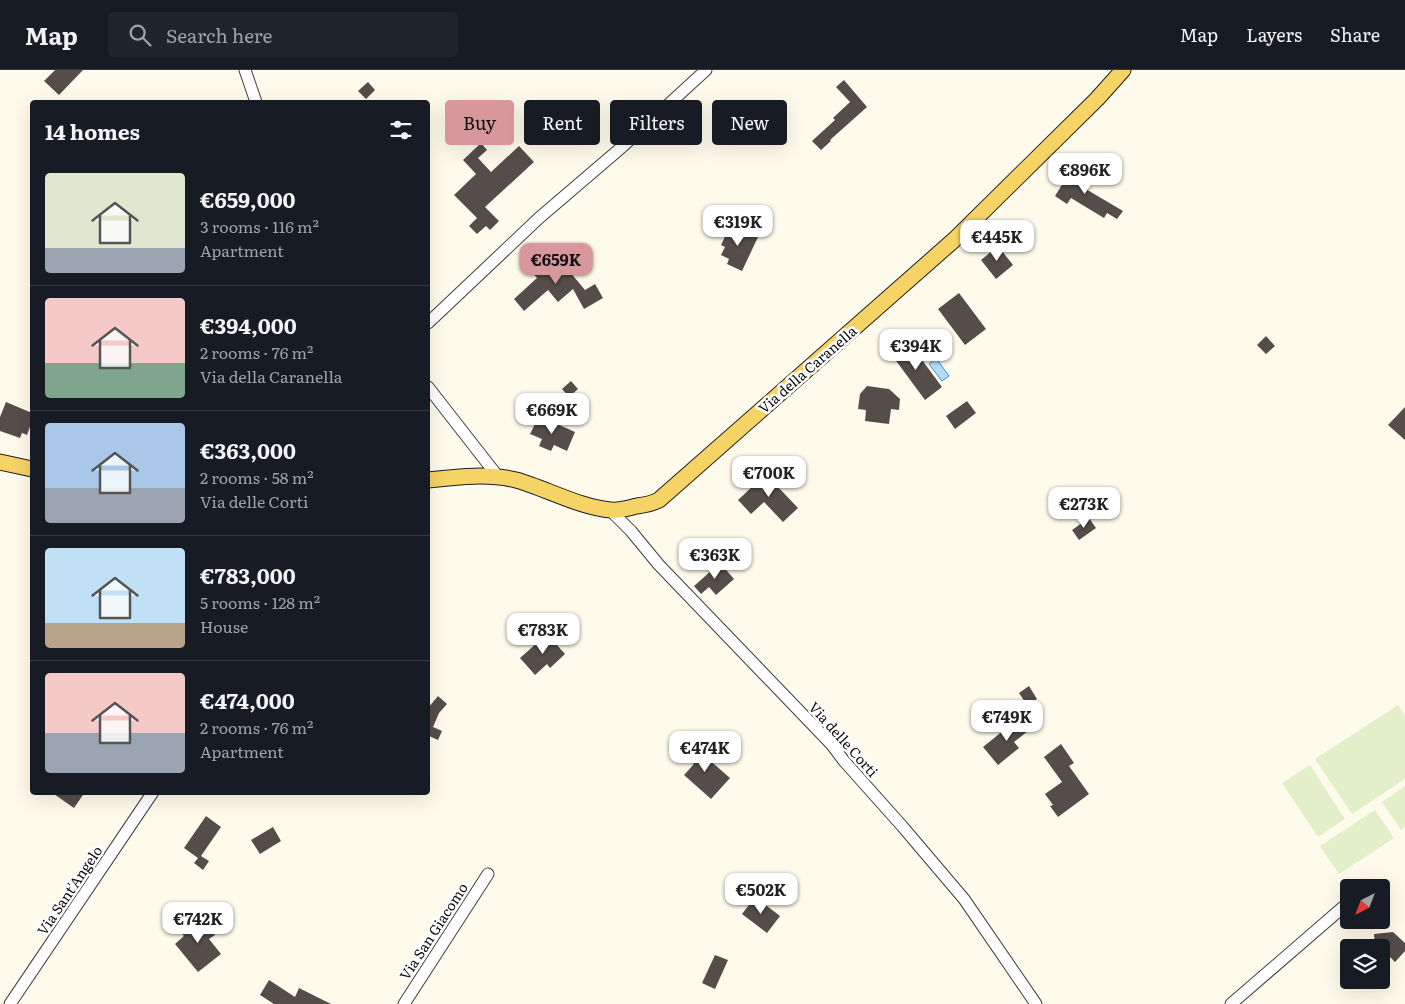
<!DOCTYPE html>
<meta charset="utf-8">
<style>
:root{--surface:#171b24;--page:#20242c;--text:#f1f3f6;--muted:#9ea1a6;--line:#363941;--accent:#d8979c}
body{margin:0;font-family:Literata,serif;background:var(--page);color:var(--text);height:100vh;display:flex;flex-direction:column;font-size:19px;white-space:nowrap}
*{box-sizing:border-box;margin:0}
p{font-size:16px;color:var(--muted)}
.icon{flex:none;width:28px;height:28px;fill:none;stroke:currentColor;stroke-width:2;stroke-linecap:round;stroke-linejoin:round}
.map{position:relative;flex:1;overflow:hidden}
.drawer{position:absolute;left:30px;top:30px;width:400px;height:695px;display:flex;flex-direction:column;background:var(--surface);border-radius:5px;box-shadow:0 5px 20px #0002}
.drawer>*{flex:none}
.top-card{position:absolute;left:445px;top:30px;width:475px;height:45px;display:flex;gap:10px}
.needle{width:32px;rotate:222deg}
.controls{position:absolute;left:1340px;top:809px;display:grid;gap:10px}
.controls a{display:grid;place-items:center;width:50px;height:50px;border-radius:5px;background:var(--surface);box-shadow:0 5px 20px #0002;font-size:25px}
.price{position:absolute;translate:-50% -42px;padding:0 11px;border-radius:10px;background:#fff;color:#222;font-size:16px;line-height:32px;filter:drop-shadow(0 1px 2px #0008)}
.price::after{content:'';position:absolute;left:50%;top:30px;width:15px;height:11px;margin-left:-8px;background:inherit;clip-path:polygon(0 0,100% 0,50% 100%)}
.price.on{background:var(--accent);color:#111}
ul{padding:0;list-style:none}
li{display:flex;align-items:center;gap:15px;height:125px;padding:0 15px}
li+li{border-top:1px solid var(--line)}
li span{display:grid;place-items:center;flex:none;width:140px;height:100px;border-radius:5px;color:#555}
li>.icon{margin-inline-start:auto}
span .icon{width:60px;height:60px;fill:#fffc;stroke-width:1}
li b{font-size:21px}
h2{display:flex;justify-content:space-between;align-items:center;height:60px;padding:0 15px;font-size:21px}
.pill{padding:0 18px;border-radius:5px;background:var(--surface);box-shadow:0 5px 20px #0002;font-size:18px;line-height:45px}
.pill.on{background:var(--accent);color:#111}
header{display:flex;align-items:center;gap:30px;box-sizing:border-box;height:70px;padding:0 25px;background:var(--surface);border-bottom:1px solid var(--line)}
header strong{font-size:24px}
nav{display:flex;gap:28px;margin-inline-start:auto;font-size:18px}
.search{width:350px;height:45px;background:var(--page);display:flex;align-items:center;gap:12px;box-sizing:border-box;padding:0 18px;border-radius:5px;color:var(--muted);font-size:19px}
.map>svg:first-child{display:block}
.pitch{fill:#e2efc8}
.water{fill:#b2dbf5;stroke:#3a90ca}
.building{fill:#554d49}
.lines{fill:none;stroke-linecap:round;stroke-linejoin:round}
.minor-casing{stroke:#3f3f3f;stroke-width:13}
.major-casing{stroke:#1d1d1d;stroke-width:17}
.minor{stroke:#fff;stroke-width:11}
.major{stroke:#f6d365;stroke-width:15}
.labels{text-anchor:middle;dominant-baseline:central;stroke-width:5;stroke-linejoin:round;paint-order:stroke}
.street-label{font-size:14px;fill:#0c0c0c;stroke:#fff}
</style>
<header>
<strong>Map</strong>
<div class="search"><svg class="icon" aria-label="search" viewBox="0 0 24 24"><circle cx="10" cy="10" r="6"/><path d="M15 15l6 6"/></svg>Search here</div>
<nav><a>Map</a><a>Layers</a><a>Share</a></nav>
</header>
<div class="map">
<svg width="1405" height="934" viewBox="0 0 1405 934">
<rect width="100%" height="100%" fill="#fffbec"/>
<path class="pitch" d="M 1398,635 L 1405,646 L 1405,709 L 1352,744 L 1315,689 Z
M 1310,695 L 1345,749 L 1318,767 L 1282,713 Z
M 1405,716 L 1405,757 L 1401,760 L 1382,732 Z
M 1375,740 L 1394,768 L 1339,804 L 1320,776 Z"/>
<path class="water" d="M 936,288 L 949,306 L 942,311 L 929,294 Z"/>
<path class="building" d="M 55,0 L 83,0 L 59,25 L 44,11 Z
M 844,10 L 867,37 L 830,70 L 831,71 L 821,80 L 812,71 L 835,50 L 833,48 L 850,32 L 836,17 Z
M 368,12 L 375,20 L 366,29 L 358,21 Z
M 481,73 L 487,80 L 478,88 L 491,102 L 519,76 L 534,92 L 485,137 L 499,151 L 490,160 L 486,156 L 477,164 L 469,156 L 477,148 L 454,125 L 476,104 L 463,90 Z
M 1075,94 L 1087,102 L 1079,115 L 1123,141 L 1117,149 L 1107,143 L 1104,148 L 1071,128 L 1067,134 L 1055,126 Z
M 731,154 L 758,167 L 742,201 L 727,194 L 729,189 L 721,185 L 725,177 L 721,175 Z
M 998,176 L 1013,195 L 996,209 L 981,190 Z
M 554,183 L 585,220 L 595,214 L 603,228 L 584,239 L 573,219 L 558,232 L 548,220 L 524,241 L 514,229 L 537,208 L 532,202 Z
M 959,223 L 986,259 L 965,275 L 938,239 Z
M 1266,266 L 1275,276 L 1266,284 L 1257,275 Z
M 908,271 L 942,317 L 925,330 L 891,284 Z
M 571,311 L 578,319 L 569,327 L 562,319 Z
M 867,316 L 889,319 L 900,329 L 899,340 L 891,339 L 889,354 L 865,351 L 866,340 L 858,339 L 860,324 Z
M 967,331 L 976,343 L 955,359 L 946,346 Z
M 6,332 L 32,343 L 32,351 L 27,365 L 22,363 L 20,368 L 0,361 L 0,347 Z
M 1405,337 L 1405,370 L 1388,355 Z
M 539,346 L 575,362 L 567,381 L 554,375 L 551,381 L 539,376 L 542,369 L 530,364 Z
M 774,402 L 783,412 L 777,416 L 798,438 L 783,452 L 764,432 L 751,444 L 738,430 L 753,416 L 755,418 Z
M 1089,448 L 1096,458 L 1079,470 L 1072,460 Z
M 720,493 L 734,509 L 716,525 L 709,517 L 701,524 L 694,516 Z
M 547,564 L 565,584 L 550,598 L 547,594 L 535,605 L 520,588 Z
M 1029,616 L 1037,629 L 1027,635 L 1019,623 Z
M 438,626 L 447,634 L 439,643 L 433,657 L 442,661 L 438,670 L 429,666 L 428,668 L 428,638 Z
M 1026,648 L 1033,657 L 1014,672 L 1019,678 L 998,695 L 983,677 L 1004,660 L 1007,664 Z
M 691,674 L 730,708 L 711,729 L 684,705 L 694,694 L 683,684 Z
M 1061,674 L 1074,693 L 1069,696 L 1089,724 L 1058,747 L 1050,736 L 1053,735 L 1045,724 L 1062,712 L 1044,687 Z
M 51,722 L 85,722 L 74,738 Z
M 206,746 L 221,757 L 201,786 L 209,791 L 203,800 L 194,793 L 198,788 L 184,778 Z
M 273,757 L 281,771 L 260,784 L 251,770 Z
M 755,827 L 780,846 L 767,863 L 742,844 Z
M 198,844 L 215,865 L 209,869 L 221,884 L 198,902 L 175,874 L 184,866 L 179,860 Z
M 1393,862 L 1405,873 L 1405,881 L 1395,892 L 1390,887 L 1381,888 L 1381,878 L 1375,878 L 1374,864 Z
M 715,885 L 728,890 L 715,919 L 702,913 Z
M 269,910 L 295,927 L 299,918 L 331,934 L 274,934 L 260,925 Z"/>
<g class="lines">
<defs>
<path id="minor" d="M 245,0 L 256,32
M 428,253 L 539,148 L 622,77 L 706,0
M 428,317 L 499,408
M 610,440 L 631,461 L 659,495 L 832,675 L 844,691 L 902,756 L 964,829 L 1036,934
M 10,934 L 153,722
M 404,934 L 488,804
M 1231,934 L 1349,832"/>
<path id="major" d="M 0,392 L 32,399
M 428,410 C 456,407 487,403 516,410 C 545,418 581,438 611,440 C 620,441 628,438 637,436 C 645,435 651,434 659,430 L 954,170 L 1097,29 L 1123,0"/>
</defs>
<use href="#minor" class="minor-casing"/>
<use href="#major" class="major-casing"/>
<use href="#minor" class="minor"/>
<use href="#major" class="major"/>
</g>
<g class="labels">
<g class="street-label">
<text transform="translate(807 299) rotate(-41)">Via della Caranella</text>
<text transform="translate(844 669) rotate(48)">Via delle Corti</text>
<text transform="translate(69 820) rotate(-56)">Via Sant'Angelo</text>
<text transform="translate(433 861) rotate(-57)">Via San Giacomo</text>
</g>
</g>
</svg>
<div class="controls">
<a><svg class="needle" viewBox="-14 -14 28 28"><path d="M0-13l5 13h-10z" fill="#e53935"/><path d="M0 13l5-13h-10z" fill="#9ea1a6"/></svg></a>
<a><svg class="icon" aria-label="layers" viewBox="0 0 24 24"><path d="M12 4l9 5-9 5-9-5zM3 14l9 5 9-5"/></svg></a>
</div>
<b class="price" style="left:1085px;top:125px">€896K</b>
<b class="price" style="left:738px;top:177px">€319K</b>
<b class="price" style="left:997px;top:192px">€445K</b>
<b class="price on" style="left:556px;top:215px">€659K</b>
<b class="price" style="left:916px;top:301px">€394K</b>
<b class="price" style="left:552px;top:365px">€669K</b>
<b class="price" style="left:769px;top:428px">€700K</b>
<b class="price" style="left:1084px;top:459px">€273K</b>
<b class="price" style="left:715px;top:510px">€363K</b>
<b class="price" style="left:543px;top:585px">€783K</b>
<b class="price" style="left:1007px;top:672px">€749K</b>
<b class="price" style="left:705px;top:703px">€474K</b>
<b class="price" style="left:761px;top:845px">€502K</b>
<b class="price" style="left:198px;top:874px">€742K</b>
<div class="top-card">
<a class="pill on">Buy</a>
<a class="pill">Rent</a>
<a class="pill">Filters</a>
<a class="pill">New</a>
</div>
<section class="drawer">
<h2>14 homes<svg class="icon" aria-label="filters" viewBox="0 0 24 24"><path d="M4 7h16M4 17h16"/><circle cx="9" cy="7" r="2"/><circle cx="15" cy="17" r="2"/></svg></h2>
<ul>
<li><span style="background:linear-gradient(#dfe7d0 75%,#9aa5b1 0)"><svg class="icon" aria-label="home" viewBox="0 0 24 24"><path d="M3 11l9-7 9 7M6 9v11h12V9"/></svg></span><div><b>€659,000</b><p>3 rooms · 116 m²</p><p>Apartment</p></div></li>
<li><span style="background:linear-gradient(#f6c9c9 65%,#7fa58c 0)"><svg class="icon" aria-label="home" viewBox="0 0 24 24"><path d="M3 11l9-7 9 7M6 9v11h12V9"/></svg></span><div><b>€394,000</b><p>2 rooms · 76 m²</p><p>Via della Caranella</p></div></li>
<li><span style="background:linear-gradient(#a9c7e8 65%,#9aa5b1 0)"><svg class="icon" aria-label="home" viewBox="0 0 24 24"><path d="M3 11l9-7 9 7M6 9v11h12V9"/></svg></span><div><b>€363,000</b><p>2 rooms · 58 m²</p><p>Via delle Corti</p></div></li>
<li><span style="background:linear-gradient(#bfe0f5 75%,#b9a48a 0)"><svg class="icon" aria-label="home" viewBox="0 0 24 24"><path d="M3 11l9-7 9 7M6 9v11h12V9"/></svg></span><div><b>€783,000</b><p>5 rooms · 128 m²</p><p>House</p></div></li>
<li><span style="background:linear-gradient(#f6c9c9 60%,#9aa5b1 0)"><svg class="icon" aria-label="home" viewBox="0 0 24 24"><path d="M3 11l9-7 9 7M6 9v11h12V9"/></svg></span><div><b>€474,000</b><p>2 rooms · 76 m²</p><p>Apartment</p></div></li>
</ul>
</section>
</div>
